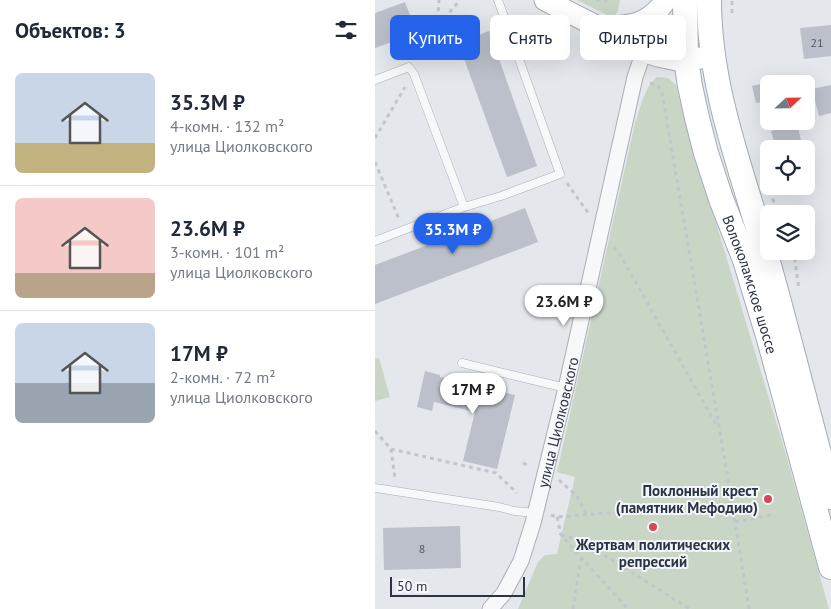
<!DOCTYPE html>
<html lang="ru">
<meta charset="utf-8">
<style>
:root{--surface:#fff;--page:#f6f6f7;--text:#1f2937;--muted:#747a83;--line:#e0e1e3;--accent:#2563eb}
body{margin:0;font-family:"PT Sans",sans-serif;background:var(--page);color:var(--text);height:100vh;display:flex;flex-direction:column;font-size:19px;white-space:nowrap}
*{box-sizing:border-box;margin:0}
p{font-size:16px;color:var(--muted)}
.icon{flex:none;width:28px;height:28px;fill:none;stroke:currentColor;stroke-width:2;stroke-linecap:round;stroke-linejoin:round}
.map{position:relative;flex:1;overflow:hidden}
.sheet{display:flex;flex-direction:column;background:var(--surface);width:375px}
.sheet>*{flex:none}
.banner{position:absolute;left:15px;top:15px;width:365px;height:45px;display:flex;gap:10px}
.needle{width:32px;rotate:68deg}
.fabs{position:absolute;left:385px;top:75px;display:grid;gap:10px}
.fabs a{display:grid;place-items:center;width:55px;height:55px;border-radius:8px;background:var(--surface);box-shadow:0 5px 20px #0002;font-size:25px}
.scale{position:absolute;left:15px;bottom:12px;width:135px;box-sizing:border-box;padding-left:5px;border:2px solid #2b3445;border-top:0;font-size:14px;line-height:18px;white-space:nowrap;color:#2b3445;-webkit-text-stroke:4px #f4f6f9;paint-order:stroke}
.price{position:absolute;translate:-50% -42px;padding:0 11px;border-radius:18px;background:#fff;color:#222;font-size:16px;line-height:32px;filter:drop-shadow(0 1px 2px #0008)}
.price::after{content:'';position:absolute;left:50%;top:30px;width:15px;height:11px;margin-left:-8px;background:inherit;clip-path:polygon(0 0,100% 0,50% 100%)}
.price.active{background:var(--accent);color:#fff}
ul{padding:0;list-style:none}
li{display:flex;align-items:center;gap:15px;height:125px;padding:0 15px}
li+li{border-top:1px solid var(--line)}
li span{display:grid;place-items:center;flex:none;width:140px;height:100px;border-radius:8px;color:#555}
li>.icon{margin-inline-start:auto}
span .icon{width:60px;height:60px;fill:#fffc;stroke-width:1}
li b{font-size:21px}
h2{display:flex;justify-content:space-between;align-items:center;height:60px;padding:0 15px;font-size:21px}
.chip{padding:0 18px;border-radius:8px;background:var(--surface);box-shadow:0 5px 20px #0002;font-size:18px;line-height:45px}
.chip.active{background:var(--accent);color:#fff}
main{display:flex;flex:1;min-height:0}
.map>svg:first-child{display:block}
.green{fill:#c9d6c5}
.building{fill:#bbc0ca}
.lines{fill:none;stroke-linecap:round;stroke-linejoin:round}
.lane-casing{stroke:#a9aeb7;stroke-width:9}
.street-casing{stroke:#a9aeb7;stroke-width:17}
.secondary-casing{stroke:#a9aeb7;stroke-width:23}
.primary-casing{stroke:#a3abb8;stroke-width:26}
.path{stroke:#c2c5cb;stroke-width:3;stroke-dasharray:4 4;stroke-linecap:butt}
.lane{stroke:#f7f8fa;stroke-width:8}
.street{stroke:#f7f8fa;stroke-width:15}
.secondary{stroke:#fff;stroke-width:21}
.primary{stroke:#fff;stroke-width:24}
.poi-dot{fill:#d1495b;stroke:#f4f6f9;stroke-width:2}
.labels{text-anchor:middle;dominant-baseline:central;stroke-width:4;stroke-linejoin:round;paint-order:stroke}
.number-label{font-size:12px;fill:#4f5766}
.street-label{font-size:15px;fill:#2b3445;stroke:#f4f6f9}
.poi-label{font-size:15px;font-weight:bold;fill:#2b3445;stroke:#f4f6f9;text-anchor:end}
</style>
<main>
<section class="sheet">
<h2>Объектов: 3<svg class="icon" aria-label="filters" viewBox="0 0 24 24"><path d="M4 7h16M4 17h16"/><circle cx="9" cy="7" r="2"/><circle cx="15" cy="17" r="2"/></svg></h2>
<ul>
<li><span style="background:linear-gradient(#c9d6e8 70%,#c2b280 0)"><svg class="icon" aria-label="home" viewBox="0 0 24 24"><path d="M3 11l9-7 9 7M6 9v11h12V9"/></svg></span><div><b>35.3M ₽</b><p>4-комн. · 132 m²</p><p>улица Циолковского</p></div></li>
<li><span style="background:linear-gradient(#f6c9c9 75%,#b9a48a 0)"><svg class="icon" aria-label="home" viewBox="0 0 24 24"><path d="M3 11l9-7 9 7M6 9v11h12V9"/></svg></span><div><b>23.6M ₽</b><p>3-комн. · 101 m²</p><p>улица Циолковского</p></div></li>
<li><span style="background:linear-gradient(#c9d6e8 60%,#9aa5b1 0)"><svg class="icon" aria-label="home" viewBox="0 0 24 24"><path d="M3 11l9-7 9 7M6 9v11h12V9"/></svg></span><div><b>17M ₽</b><p>2-комн. · 72 m²</p><p>улица Циолковского</p></div></li>
</ul>
</section>
<div class="map">
<svg width="456" height="609" viewBox="0 0 456 609">
<rect width="100%" height="100%" fill="#e4e7ec"/>
<path class="green" d="M 202,0 L 245,0 L 243,11 L 238,18 Z
M 282,77 L 293,78 L 301,85 L 309,117 L 412,458 L 454,609 L 143,609 L 163,562 L 170,555 L 182,554 L 200,477 L 182,472 L 260,123 C 266,107 269,87 282,77 Z
M 4,358 L 15,397 L 0,401 L 0,359 Z"/>
<path class="building" d="M 30,2 L 42,33 L 0,48 L 0,13 Z
M 456,25 L 456,56 L 429,59 L 425,28 Z
M 114,31 L 162,166 L 132,177 L 83,42 Z
M 394,82 L 394,101 L 381,103 L 377,86 Z
M 456,85 L 456,113 L 444,116 L 437,89 Z
M 422,123 L 426,141 L 401,148 L 396,131 Z
M 150,208 L 163,242 L 0,304 L 0,265 Z
M 50,371 L 65,375 L 65,377 L 140,395 L 122,469 L 88,461 L 100,412 L 59,402 L 57,411 L 42,407 Z
M 85,526 L 86,568 L 9,570 L 8,528 Z"/>
<g class="lines">
<defs>
<path id="lane" d="M 0,80 L 34,67 L 39,74 L 89,207 L 126,196 L 185,174 L 123,0
M 0,241 L 89,207
M 87,363 L 191,388
M 0,488 L 124,507 L 139,511 L 161,513"/>
<g id="street">
<path id="s1" d="M 115,609 L 129,593 L 146,561 L 158,523 L 191,388 L 260,77 L 269,51"/>
</g>
<path id="secondary" d="M 170,0 L 225,28 L 269,51 L 283,56 L 302,60 L 338,57
M 225,28 C 255,26 273,26 291,0"/>
<g id="primary">
<path id="s2" d="M 310,0 L 311,59 L 315,86 L 322,118 L 331,153 L 346,199 L 370,260 L 394,339 L 456,567"/>
<path d="M 334,0 C 334,87 366,169 390,251 C 413,332 433,415 456,497"/>
</g>
</defs>
<use href="#lane" class="lane-casing"/>
<use href="#street" class="street-casing"/>
<use href="#secondary" class="secondary-casing"/>
<use href="#primary" class="primary-casing"/>
<path class="path" d="M 221,0 L 229,1 L 237,0
M 357,13 L 357,0
M 62,27 L 64,0
M 41,57 L 61,28 L 85,0
M 275,83 L 283,86 L 287,93 L 357,503 L 374,609
M 0,138 L 30,87
M 0,162 L 24,219
M 192,183 L 214,214
M 395,191 L 403,214
M 239,247 L 246,256 L 343,428
M 416,251 L 420,261 L 424,289
M 0,431 L 16,449 L 20,479
M 16,449 L 121,473 L 142,493
M 148,463 L 155,466
M 184,480 L 202,496 L 211,514
M 176,515 L 182,517 L 357,503
M 182,517 L 186,535 L 253,609
M 360,522 L 397,515
M 186,535 L 205,540 L 315,609
M 198,609 L 206,558"/>
<use href="#lane" class="lane"/>
<use href="#street" class="street"/>
<use href="#secondary" class="secondary"/>
<use href="#primary" class="primary"/>
</g>
<g class="poi-dot">
<circle cx="393" cy="499" r="5"/>
<circle cx="278" cy="527" r="5"/>
</g>
<g class="labels">
<g class="number-label">
<text x="442" y="42">21</text>
<text x="47" y="548">8</text>
</g>
<g class="street-label">
<text stroke="none"><textPath href="#s2" startOffset="294">Волоколамское шоссе</textPath></text>
<text stroke="none"><textPath href="#s1" startOffset="201">улица Циолковского</textPath></text>
</g>
<g class="poi-label">
<text x="383" y="490">Поклонный крест<tspan x="383" dy="17">(памятник Мефодию)</tspan></text>
<text x="278" y="544" text-anchor="middle">Жертвам политических<tspan x="278" dy="17">репрессий</tspan></text>
</g>
</g>
</svg>
<div class="fabs">
<a><svg class="needle" viewBox="-14 -14 28 28"><path d="M0-13l5 13h-10z" fill="#e53935"/><path d="M0 13l5-13h-10z" fill="#747a83"/></svg></a>
<a><svg class="icon" aria-label="locate" viewBox="0 0 24 24"><circle cx="12" cy="12" r="6"/><path d="M12 2v4M12 18v4M2 12h4M18 12h4"/></svg></a>
<a><svg class="icon" aria-label="layers" viewBox="0 0 24 24"><path d="M12 4l9 5-9 5-9-5zM3 14l9 5 9-5"/></svg></a>
</div>
<div class="scale">50 m</div>
<b class="price active" style="left:78px;top:255px">35.3M ₽</b>
<b class="price" style="left:189px;top:327px">23.6M ₽</b>
<b class="price" style="left:98px;top:415px">17M ₽</b>
<div class="banner">
<a class="chip active">Купить</a>
<a class="chip">Снять</a>
<a class="chip">Фильтры</a>
</div>
</div>
</main>
